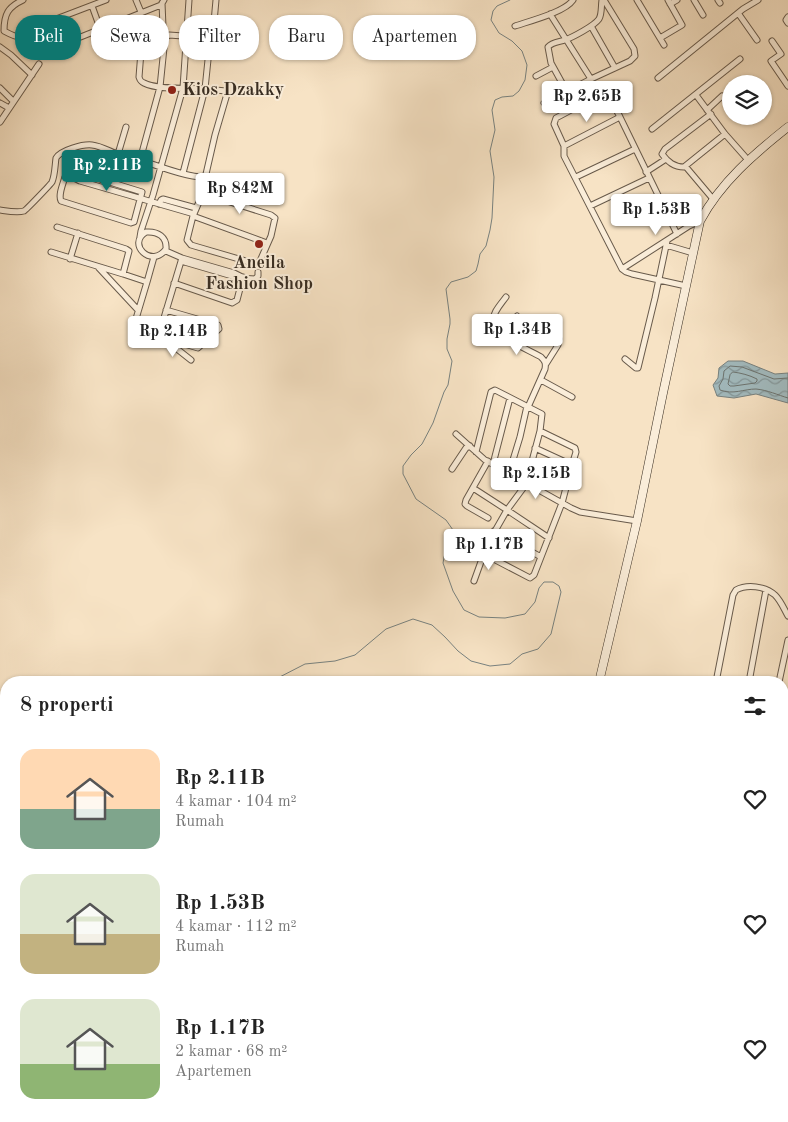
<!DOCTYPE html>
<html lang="id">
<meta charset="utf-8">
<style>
:root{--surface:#fff;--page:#f2f2f2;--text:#222;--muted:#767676;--accent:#0f766e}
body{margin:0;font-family:"Old Standard TT",serif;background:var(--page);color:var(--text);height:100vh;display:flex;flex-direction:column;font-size:19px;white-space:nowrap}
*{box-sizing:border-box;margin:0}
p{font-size:16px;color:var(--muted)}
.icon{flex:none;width:28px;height:28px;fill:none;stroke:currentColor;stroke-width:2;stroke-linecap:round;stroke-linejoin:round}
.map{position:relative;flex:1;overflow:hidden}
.panel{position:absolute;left:0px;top:676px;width:789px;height:446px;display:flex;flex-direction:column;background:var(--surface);border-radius:20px 20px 0 0;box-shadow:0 1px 4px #0004}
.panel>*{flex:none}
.hud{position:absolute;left:15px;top:15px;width:500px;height:45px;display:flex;gap:10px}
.tools{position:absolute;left:722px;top:75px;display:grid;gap:10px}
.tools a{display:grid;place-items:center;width:50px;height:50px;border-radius:50%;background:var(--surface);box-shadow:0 1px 4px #0004;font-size:25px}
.price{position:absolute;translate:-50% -42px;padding:0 11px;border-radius:5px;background:#fff;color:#222;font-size:16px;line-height:32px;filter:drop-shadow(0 1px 2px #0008)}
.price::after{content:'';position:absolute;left:50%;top:30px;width:15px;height:11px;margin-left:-8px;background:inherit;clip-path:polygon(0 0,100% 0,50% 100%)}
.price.on{background:var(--accent);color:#fff}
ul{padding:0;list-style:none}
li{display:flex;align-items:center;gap:15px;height:125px;padding:0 20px}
li span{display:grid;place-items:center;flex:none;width:140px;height:100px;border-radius:15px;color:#555}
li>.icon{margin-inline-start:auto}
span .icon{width:60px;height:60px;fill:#fffc;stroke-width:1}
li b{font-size:21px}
h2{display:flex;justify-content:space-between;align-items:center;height:60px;padding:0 20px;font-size:21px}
.pill{padding:0 18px;border-radius:20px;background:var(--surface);box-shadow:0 1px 4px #0004;font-size:18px;line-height:45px}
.pill.on{background:var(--accent);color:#fff}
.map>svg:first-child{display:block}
.cemetery{fill:url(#cemetery-stones);stroke:#7c785a}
.water{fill:url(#water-waves);stroke:#788280}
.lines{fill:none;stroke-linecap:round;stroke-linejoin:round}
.shore{stroke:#6d7470;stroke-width:1}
.stream{stroke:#788280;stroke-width:1}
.street-casing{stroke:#685a4b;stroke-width:7}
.secondary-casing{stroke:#382d22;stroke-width:9}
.street{stroke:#faedd9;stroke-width:5}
.secondary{stroke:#faedd9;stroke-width:8}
.poi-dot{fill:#8f2418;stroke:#faedd9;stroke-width:2}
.labels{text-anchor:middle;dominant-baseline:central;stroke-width:4;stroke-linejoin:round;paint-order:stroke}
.poi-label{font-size:18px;font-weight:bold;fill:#382d22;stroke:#faedd9;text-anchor:start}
</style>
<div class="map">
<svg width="788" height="1122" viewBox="0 0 788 1122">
<defs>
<pattern id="cemetery-stones" width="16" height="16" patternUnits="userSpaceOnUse" patternTransform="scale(1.25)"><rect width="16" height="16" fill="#bfc392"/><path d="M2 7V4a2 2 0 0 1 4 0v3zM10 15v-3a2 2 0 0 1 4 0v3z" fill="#9c9f77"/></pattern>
<pattern id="water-waves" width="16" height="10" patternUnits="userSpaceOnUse" patternTransform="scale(1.25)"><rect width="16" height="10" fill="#a2bbbf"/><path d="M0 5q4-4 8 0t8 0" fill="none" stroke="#85989b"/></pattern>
</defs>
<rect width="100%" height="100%" fill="#f7e3c5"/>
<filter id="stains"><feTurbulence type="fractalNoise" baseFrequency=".004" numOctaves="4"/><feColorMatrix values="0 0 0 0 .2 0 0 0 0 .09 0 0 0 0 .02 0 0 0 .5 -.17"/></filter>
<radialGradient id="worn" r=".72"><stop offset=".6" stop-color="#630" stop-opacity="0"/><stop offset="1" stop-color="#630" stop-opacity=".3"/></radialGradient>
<path class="cemetery" d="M 0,871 L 6,871 L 6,926 L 0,925 Z"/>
<path class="water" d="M 728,361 L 743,361 L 775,374 L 788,373 L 788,403 L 756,394 L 734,398 L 717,396 L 713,385 L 718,378 L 719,368 Z"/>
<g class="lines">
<path class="shore" d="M 733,372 C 741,373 749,375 757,379 L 757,381 L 755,383 L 734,386 L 730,386 L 728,384 L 730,375 Z
M 788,378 L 774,379 L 742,367 L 730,366 L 724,371 L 723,379 L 719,386 L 720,390 C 733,395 744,389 756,389 C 767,390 778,395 788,398"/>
<path class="stream" d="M 270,682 L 305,664 L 335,661 L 355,655 L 386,629 L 413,619 L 432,625 L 445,637 L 458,651 L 471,661 L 490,666 L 510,664 L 522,654 L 538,649 L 551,634 L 561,592 L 559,586 L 553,582 L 544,582 L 539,588 L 535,602 L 525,614 L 505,618 L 479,617 L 464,610 L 453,591 L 443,563 L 445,552 L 453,541 L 453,530 L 446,520 L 416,499 L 403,474 L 403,466 L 411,455 L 422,444 L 433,423 L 444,392 L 448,385 L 452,361 L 447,349 L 447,339 L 450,324 L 450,319 L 446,289 L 451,282 L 468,277 L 476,271 L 478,264 L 480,254 L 486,246 L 490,230 L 492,218 L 494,177 L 490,151 L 495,130 L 492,110 L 495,100 L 502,97 L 513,96 L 519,91 L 525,80 L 527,65 L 522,51 L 512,41 L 499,33 L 491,20 L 493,11 L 497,6 L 510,0
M 134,1122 L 134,1116"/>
<defs>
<path id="street" d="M 23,0 C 8,7 4,14 4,31 C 28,44 23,34 43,24 L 106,0
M 136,0 L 141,12
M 637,0 L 664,45
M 694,0 L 703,15
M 718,0 L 720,3
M 670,4 L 677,0
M 92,6 L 100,28
M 738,13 L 757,40
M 550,14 L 591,79
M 788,17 L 786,20 L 788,23
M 515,26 C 530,21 565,12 573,0
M 591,26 L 615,68
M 146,33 L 159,31 L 163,27 L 162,3
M 660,38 L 682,25 L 668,0
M 142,39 L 139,77 C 140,80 140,81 144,83 C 158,90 189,88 205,89 L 209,50 L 213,33 L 216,0
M 772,41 L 781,54 L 771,61 L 788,86
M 68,42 L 161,5 L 164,0
M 0,47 L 11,55 L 32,75
M 536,76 L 553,67
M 658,78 L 743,9 L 758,0
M 0,88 L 13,101
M 567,92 L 551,63 L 548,47 C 552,42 559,42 565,40 C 573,37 594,26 599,19 C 602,14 601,6 602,0
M 696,95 L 725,134 L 748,160
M 0,103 L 9,108
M 544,103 L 591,79 L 630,61 L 635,56 L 634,49 L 604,0
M 707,110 L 722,96
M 711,114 L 665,149 L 662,154 C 668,162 674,167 684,167 L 725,134
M 0,122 L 39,64
M 652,129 L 740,59
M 564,146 L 620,117
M 118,154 L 126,127
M 140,160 L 160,87 L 165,38 L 169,35 L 211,38
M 686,167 L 713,199
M 77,172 L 142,192 L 134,222 L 131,223 L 61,201 C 58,195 63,184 65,177 Z
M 646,172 L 666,159
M 71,174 L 74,178 L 80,181 L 194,214
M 576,177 L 635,149
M 159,204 L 161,200 L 163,199 L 196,208
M 590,206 L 649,178
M 0,210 C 7,211 17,213 24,211 C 26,210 51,184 52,182 C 55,175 55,165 56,158 C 61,150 83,144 92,145 C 101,146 109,151 117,154 C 125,156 132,158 140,160 C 156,165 188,178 204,177 L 206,174 L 215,135 L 227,94 L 226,91 L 205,89 L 183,173
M 193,216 L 199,202 L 205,194 L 271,215 L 275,218 L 271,236 L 260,261 L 256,264 L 191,245 L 187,240 L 193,216 L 267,243
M 146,232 C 158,231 167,237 166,249 C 152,269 126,244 146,232 Z
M 677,234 L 620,117 L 611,100 L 605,92 L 556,118 L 554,124 L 564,146 L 564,156 L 622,269 L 626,272 L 632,274 L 686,286
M 140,237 L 141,231 L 153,195 L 183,88 L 189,0
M 666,245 L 693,253
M 166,251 L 182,258 L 234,273 L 244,278
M 51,252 L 123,274 L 129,251 L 126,249 L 57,227
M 70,259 L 78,233
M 181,261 L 239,278 L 255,279 L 258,276 L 258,272
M 98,267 L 138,310
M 622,269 L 689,226 L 700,221
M 123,274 L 147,282 L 135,322
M 147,282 L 154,257
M 174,283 L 232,303 L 237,300 L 243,277
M 506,297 C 501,304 492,313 493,322 C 494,336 529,350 541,357 C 545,361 546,363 545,369 L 528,407
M 166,310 L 218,325 L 219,329 L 198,348 L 174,341 L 167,341 L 160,335 L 160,331 L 182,258
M 517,316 L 520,320 L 559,339 L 558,345 L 546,364
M 167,341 L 191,360
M 625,359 L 636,368 L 638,368 L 655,298 L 667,241
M 541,380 L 572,397
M 540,431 L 575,448 L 576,452 L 572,465
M 456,434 L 485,460 L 571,508 L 580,512 L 637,521
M 476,452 L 491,392 L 495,390 L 542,414 L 540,431 L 531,465 L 533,467 L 568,482
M 488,461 L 466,500 L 465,504 L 467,506 L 488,518
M 493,464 L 510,398
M 452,469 L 466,448 L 470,446
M 509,473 L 520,437 L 527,406
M 473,488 L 507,510 L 527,483
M 494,531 L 541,557 L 562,503 L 572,465 L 535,448
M 484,554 L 530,578 L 534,575 L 541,557
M 474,581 L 487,545 L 507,510 L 549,538
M 750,679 L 766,682
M 716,682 L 733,595 L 736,590 C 747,584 765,586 775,595 C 781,601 784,609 788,616
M 749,682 L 766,590
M 779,682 L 788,640
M 782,797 L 788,772
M 782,805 L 788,804
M 782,832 L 788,830
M 782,863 L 788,861
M 782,882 L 788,880
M 782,931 L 788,949
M 782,1109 L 788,1106
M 452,1116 L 458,1122
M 713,1116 L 717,1122
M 423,1122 L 428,1116
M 565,1122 L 567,1122
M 680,1122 L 688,1116
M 725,1122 L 734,1116
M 764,1122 L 772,1116"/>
<path id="secondary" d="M 599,682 L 637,521 L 663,393 L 700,221 C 721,182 754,154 788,127
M 0,930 L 6,931
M 231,1116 L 233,1122
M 501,1122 L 507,1116"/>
</defs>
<use href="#street" class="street-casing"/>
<use href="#secondary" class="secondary-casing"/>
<use href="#street" class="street"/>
<use href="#secondary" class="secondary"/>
</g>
<g class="poi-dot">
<circle cx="172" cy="90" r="5"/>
<circle cx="259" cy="244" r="5"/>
</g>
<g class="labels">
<g class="poi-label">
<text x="182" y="90">Kios Dzakky</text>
<text x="259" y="263" text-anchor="middle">Aneila<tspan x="259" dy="21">Fashion Shop</tspan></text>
</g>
</g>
<rect width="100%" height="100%" filter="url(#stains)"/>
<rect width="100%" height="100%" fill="url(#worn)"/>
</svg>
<div class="tools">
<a><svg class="icon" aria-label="layers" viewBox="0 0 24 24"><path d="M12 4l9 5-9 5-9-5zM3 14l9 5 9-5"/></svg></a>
</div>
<b class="price" style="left:587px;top:123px">Rp 2.65B</b>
<b class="price on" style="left:107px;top:192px">Rp 2.11B</b>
<b class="price" style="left:240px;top:215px">Rp 842M</b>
<b class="price" style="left:656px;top:236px">Rp 1.53B</b>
<b class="price" style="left:517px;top:356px">Rp 1.34B</b>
<b class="price" style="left:173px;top:358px">Rp 2.14B</b>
<b class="price" style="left:536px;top:500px">Rp 2.15B</b>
<b class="price" style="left:489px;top:571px">Rp 1.17B</b>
<div class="hud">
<a class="pill on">Beli</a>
<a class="pill">Sewa</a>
<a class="pill">Filter</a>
<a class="pill">Baru</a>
<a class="pill">Apartemen</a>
</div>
<section class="panel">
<h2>8 properti<svg class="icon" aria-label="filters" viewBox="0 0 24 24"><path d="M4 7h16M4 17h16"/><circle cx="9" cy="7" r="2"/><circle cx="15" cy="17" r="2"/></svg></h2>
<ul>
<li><span style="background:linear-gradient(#ffd9b3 60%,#7fa58c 0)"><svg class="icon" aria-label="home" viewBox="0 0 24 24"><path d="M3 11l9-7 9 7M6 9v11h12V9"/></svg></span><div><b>Rp 2.11B</b><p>4 kamar · 104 m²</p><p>Rumah</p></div><svg class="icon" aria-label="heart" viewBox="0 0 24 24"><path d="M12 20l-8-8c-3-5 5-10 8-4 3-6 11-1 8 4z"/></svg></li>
<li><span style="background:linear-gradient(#dfe7d0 60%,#c2b280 0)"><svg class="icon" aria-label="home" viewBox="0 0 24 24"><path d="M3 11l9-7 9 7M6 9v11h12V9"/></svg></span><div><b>Rp 1.53B</b><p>4 kamar · 112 m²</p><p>Rumah</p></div><svg class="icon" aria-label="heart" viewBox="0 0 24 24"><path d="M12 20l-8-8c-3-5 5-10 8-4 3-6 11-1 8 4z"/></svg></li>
<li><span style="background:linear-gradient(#dfe7d0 65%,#8fb573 0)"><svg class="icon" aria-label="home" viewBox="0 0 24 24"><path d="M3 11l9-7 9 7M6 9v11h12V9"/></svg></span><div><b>Rp 1.17B</b><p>2 kamar · 68 m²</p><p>Apartemen</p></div><svg class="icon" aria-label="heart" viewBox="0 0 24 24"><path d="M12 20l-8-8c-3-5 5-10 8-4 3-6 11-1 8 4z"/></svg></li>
</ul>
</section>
</div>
